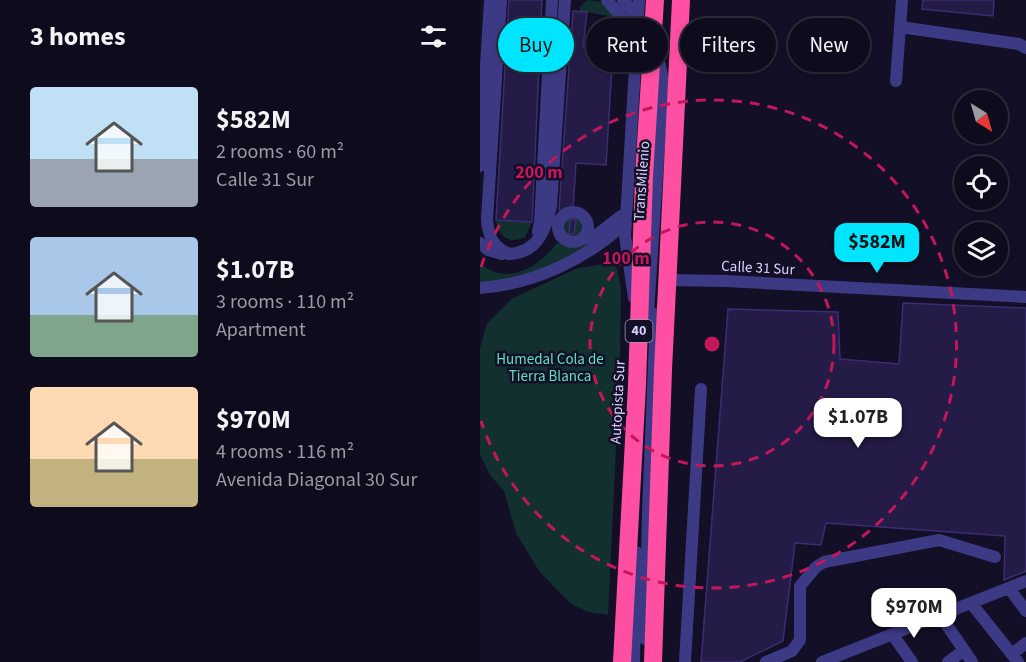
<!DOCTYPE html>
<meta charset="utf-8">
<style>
:root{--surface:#0e0b1c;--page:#171425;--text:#f1f3f6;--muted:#9b9ba3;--line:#2e2b3b;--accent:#00e5ff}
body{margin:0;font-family:"Source Sans 3",sans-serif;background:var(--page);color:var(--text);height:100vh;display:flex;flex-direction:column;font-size:22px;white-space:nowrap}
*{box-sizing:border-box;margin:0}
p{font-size:20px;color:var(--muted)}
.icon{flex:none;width:33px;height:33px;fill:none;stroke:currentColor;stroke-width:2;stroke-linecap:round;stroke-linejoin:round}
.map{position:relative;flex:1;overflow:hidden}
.sheet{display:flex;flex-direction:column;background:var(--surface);width:480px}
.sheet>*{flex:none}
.banner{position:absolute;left:18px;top:18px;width:438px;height:54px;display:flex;gap:12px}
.needle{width:39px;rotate:143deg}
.fabs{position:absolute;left:474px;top:90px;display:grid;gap:12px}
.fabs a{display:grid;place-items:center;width:54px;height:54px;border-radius:50%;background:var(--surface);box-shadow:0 3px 9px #0003,0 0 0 2px var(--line);font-size:30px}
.price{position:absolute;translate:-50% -51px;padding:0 14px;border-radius:12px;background:#fff;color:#222;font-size:20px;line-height:39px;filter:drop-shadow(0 2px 3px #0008)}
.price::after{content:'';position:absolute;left:50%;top:36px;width:18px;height:14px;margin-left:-9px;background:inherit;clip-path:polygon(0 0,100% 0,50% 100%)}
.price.selected{background:var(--accent);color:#111}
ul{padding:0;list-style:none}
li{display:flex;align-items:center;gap:18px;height:150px;padding:0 30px}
li span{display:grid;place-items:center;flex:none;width:168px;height:120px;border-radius:6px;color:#555}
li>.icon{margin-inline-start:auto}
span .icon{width:72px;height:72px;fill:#fffc;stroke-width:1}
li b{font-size:26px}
h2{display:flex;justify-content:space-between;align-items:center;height:72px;padding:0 30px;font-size:26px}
.chip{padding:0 21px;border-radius:27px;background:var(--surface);box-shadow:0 3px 9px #0003,0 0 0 2px var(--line);font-size:21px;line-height:54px}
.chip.selected{background:var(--accent);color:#111}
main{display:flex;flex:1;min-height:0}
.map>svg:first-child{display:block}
.green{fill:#12302f}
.building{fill:#241b47;stroke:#3b2d73;stroke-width:1.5}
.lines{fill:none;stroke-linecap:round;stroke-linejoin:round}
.minor{stroke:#3d3a85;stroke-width:12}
.highway{stroke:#ff4fa3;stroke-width:18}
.ring{fill:none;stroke:#c2185b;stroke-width:3;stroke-dasharray:10 8}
.labels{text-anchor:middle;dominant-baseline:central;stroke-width:5;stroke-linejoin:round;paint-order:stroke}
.shield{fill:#130f26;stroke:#9e99be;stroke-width:1.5}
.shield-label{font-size:14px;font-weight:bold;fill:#d9d4ff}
.street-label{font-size:15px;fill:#d9d4ff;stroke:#130f26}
.park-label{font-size:15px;fill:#5fe0c0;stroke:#130f26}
.centre{fill:#c2185b;stroke:#130f26;stroke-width:3}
.ring-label{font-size:18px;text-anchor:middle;font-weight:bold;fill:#c2185b;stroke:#130f26;stroke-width:5;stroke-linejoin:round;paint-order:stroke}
</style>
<main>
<section class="sheet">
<h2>3 homes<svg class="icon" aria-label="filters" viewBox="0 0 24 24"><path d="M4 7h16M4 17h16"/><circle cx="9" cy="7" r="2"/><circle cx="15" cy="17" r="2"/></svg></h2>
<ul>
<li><span style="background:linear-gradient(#bfe0f5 60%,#9aa5b1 0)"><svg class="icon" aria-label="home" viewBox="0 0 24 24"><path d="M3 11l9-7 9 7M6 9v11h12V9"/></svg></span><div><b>$582M</b><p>2 rooms · 60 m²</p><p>Calle 31 Sur</p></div></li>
<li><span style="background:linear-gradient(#a9c7e8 65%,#7fa58c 0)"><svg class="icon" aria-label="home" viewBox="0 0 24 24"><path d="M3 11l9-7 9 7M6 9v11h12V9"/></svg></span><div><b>$1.07B</b><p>3 rooms · 110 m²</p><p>Apartment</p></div></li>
<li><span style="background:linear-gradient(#ffd9b3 60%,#c2b280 0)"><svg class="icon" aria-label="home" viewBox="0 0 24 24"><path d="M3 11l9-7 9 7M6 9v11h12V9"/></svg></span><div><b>$970M</b><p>4 rooms · 116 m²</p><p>Avenida Diagonal 30 Sur</p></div></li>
</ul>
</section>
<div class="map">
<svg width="546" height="662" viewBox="0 0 546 662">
<rect width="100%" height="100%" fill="#130f26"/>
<path class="green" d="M 107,0 L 123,2 L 135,17 L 100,11 L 100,7 Z
M 89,217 L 96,217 L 103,224 L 102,231 L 94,238 L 84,235 C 80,228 81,221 89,217 Z
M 16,220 L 52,222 L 45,237 C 30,245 18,236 16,220 Z
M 122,236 L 98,254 L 51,273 L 0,284 L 0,266 L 2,265 C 30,286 59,266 77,243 L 99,246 Z
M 124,264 L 137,267 L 141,289 L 140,365 L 128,615 L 108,612 L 90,603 L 59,571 L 36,533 L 24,491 L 10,475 L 0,455 L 0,348 L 7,324 L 33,298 L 98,268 Z"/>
<path class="building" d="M 29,0 L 62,0 L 52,222 L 16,220 Z
M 443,0 L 514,0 L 513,16 L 442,9 Z
M 93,11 L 107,12 L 103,47 L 133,49 L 126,165 L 96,163 L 93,210 L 79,210 Z
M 90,219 L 96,220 L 94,234 L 89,234 Z
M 423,303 L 546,308 L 546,571 L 524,580 L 525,536 L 346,523 L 341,545 L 315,543 L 303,641 L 260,662 L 221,662 L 248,309 L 358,312 L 360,359 L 419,364 Z"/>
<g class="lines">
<path class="minor" d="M 21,0 L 7,219 C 8,236 13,247 29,254 C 57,253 66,230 71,206 L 85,0
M 127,0 L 156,34
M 143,0 C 164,23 180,51 183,83 L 167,328
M 420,27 L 539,44 L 546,48
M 416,81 L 422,0
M 0,166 L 10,0
M78 227a15 15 0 1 1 30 0a15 15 0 1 1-30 0Z
M 58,232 L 60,222 L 72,0
M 100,240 L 118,234 L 141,216
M 0,243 L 8,250 L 22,254
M 188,280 L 246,281 L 546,297
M 0,288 C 54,284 105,260 145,223
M 154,298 L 145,236 L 159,0
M 529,588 L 546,611
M 491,603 L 538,662
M 460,615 L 492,662
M 412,634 L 432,662
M 165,639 L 168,512 L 176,314
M 532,654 L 546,643
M 154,662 L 156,552
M 205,662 L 221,389
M 286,662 L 312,651 L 320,640 L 320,586 L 336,567 L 344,562 L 459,540 L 515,557
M 342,662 L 546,581
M 468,662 L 483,651"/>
<path class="highway" d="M 142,662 L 157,385 L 164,176 L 175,0
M 173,662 L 183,370 L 201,0"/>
</g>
<g class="ring">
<circle cx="232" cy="344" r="122"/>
<path d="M1 267A244 244 0 1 1 1 421"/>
</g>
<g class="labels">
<rect class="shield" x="145.5" y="320" width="27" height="22" rx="4.5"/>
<g class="shield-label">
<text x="159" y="331">40</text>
</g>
<g class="street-label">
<text transform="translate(162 181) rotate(-86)">TransMilenio</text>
<text transform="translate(278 268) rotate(3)">Calle 31 Sur</text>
<text transform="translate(138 402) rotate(-87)">Autopista Sur</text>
</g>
<g class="park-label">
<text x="70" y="359">Humedal Cola de<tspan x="70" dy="17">Tierra Blanca</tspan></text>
</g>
</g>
<circle cx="232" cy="344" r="9" class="centre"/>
<g class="ring-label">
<text x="59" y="178">200 m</text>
<text x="146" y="264">100 m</text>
</g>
</svg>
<div class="fabs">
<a><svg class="needle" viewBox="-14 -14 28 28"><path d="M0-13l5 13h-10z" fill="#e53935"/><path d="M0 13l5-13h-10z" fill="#9b9ba3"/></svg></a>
<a><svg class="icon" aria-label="locate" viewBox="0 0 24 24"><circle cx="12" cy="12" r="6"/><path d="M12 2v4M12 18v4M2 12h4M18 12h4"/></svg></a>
<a><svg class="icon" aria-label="layers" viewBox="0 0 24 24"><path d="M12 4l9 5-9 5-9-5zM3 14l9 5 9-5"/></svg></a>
</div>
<b class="price selected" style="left:397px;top:274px">$582M</b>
<b class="price" style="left:378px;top:449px">$1.07B</b>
<b class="price" style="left:434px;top:639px">$970M</b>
<div class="banner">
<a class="chip selected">Buy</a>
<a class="chip">Rent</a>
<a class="chip">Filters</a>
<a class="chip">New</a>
</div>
</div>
</main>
